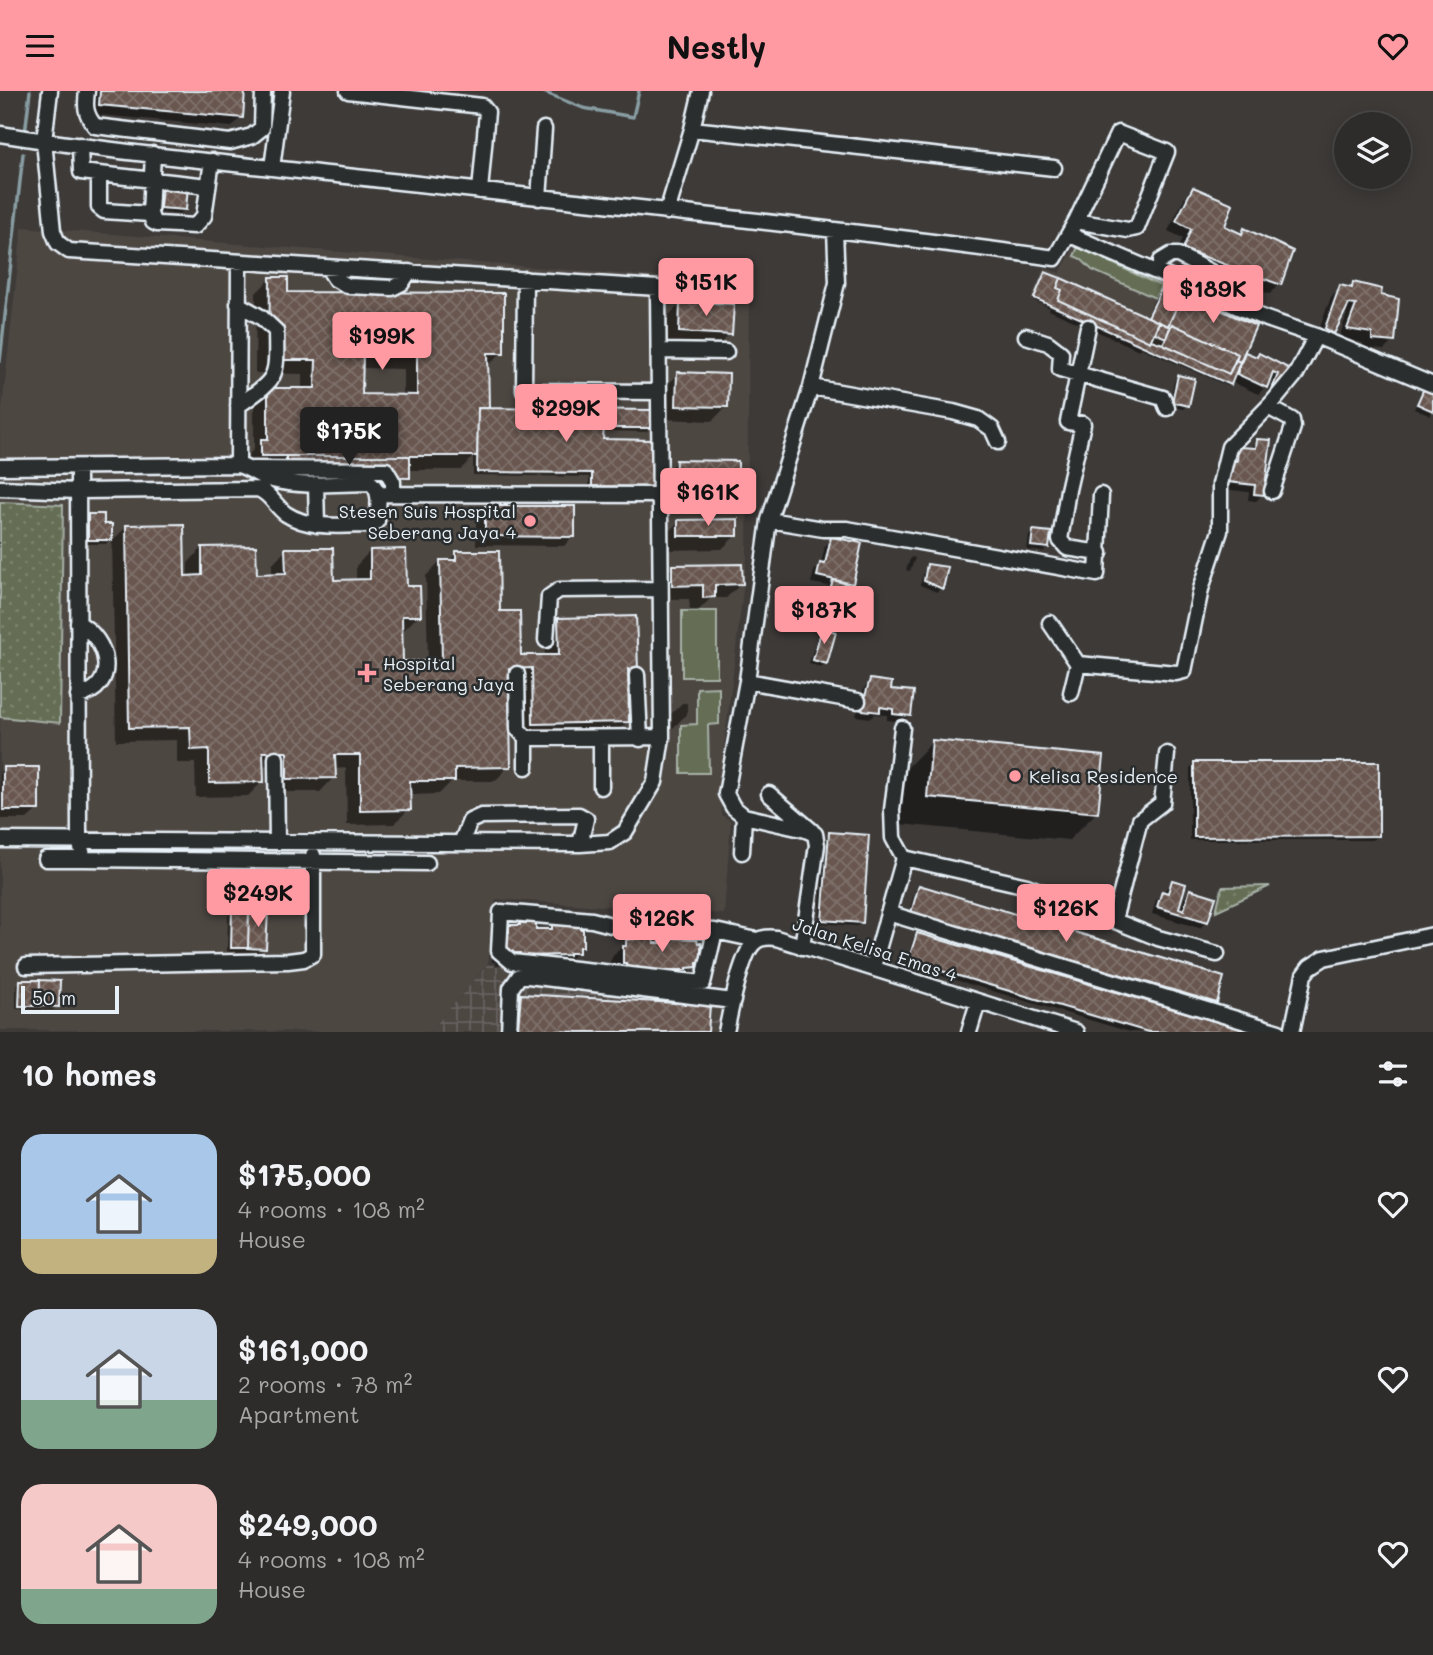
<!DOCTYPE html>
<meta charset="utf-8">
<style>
:root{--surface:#2e2c2a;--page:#3a3836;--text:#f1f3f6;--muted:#a7a7a8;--line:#494847;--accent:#ff9aa2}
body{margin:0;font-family:Mali,sans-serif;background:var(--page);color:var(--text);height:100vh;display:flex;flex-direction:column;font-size:26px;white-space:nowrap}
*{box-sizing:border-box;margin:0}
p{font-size:23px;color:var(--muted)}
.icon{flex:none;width:38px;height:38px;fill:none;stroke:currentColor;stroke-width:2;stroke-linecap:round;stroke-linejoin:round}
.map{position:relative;height:941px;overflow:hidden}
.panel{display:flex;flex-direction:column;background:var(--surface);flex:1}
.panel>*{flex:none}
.buttons{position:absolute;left:1334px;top:21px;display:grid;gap:14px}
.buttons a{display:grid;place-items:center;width:77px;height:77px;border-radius:50%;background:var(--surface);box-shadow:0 4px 18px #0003,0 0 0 2px var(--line);font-size:35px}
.scale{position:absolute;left:21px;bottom:18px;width:98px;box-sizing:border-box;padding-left:7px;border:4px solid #e8f1f8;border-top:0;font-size:19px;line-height:24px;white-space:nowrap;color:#e8f1f8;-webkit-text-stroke:5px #2a2d2e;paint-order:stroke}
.price{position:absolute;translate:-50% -60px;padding:0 16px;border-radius:7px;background:var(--accent);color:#111;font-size:23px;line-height:46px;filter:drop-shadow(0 2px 4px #0008)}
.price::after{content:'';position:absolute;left:50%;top:42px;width:21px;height:16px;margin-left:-10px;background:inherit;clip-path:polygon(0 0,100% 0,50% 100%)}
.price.active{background:#222;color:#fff}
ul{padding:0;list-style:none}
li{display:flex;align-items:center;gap:21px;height:175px;padding:0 21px}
li span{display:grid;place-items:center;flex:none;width:196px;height:140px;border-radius:21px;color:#555}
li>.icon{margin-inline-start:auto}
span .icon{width:84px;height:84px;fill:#fffc;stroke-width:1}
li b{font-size:30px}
h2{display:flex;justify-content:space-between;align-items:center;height:84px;padding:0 21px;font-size:30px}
header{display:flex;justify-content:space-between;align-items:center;height:91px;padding:0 21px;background:var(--accent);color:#111;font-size:32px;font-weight:700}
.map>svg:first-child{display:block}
.built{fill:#4d4643}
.industrial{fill:url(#industrial-grid)}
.grass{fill:#656e54;stroke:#a6b0a6;stroke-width:2}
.park{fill:url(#park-dots);stroke:#a6b0a6;stroke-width:2}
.shadow{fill:#0007;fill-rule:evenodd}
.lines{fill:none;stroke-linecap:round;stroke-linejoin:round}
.stream{stroke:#899ea3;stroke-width:3.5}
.building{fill:url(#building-cross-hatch);stroke:#e8f1f8;stroke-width:2;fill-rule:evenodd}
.minor-casing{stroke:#e8f1f8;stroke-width:19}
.minor{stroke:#2a2d2e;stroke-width:14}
.poi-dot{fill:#ff9aa2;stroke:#2a2d2e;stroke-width:2.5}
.labels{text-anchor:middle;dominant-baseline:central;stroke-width:5;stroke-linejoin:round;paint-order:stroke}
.poi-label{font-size:18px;fill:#e8f1f8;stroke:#2a2d2e;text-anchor:start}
.street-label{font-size:18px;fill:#e8f1f8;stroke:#2a2d2e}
</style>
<header><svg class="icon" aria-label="menu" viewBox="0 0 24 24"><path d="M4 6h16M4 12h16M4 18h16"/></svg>Nestly<svg class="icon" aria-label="heart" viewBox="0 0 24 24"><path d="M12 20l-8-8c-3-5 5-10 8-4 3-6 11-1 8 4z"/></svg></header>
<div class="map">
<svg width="1433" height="941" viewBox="0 0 1433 941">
<defs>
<pattern id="industrial-grid" width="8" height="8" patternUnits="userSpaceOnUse" patternTransform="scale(1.75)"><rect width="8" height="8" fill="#4d4643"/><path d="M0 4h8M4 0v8" fill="none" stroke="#67615f"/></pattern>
<pattern id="park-dots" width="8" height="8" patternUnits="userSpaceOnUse" patternTransform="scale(1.75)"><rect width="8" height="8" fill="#656e54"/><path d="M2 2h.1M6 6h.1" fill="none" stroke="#7b836d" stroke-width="1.8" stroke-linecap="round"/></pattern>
<pattern id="building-cross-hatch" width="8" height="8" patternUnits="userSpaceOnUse" patternTransform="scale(1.75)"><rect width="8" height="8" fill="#685750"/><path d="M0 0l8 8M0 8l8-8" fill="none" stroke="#7e706a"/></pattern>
</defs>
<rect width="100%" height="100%" fill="#3d3a38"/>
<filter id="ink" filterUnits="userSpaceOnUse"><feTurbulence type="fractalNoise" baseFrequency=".0143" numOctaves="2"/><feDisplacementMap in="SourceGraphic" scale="14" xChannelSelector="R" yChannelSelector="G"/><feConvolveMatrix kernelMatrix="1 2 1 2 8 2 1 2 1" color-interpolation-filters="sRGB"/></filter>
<g filter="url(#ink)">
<path class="built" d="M 22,136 L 749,193 L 747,466 L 719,698 L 722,724 L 731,730 L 724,823 L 496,808 L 488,873 L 430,941 L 0,939 L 0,335 Z
M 1077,151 L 1258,230 L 1231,294 L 1031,208 L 1044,177 L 1060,182 Z"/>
<path class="industrial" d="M 488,873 L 725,902 L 718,941 L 430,941 Z"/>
<path class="grass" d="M 1078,156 L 1161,195 L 1155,207 L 1092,179 L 1081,168 L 1074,165 Z
M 682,520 L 717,520 L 717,586 L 682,586 Z
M 719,596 L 719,633 L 708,634 L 709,682 L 681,682 L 681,634 L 697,633 L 697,597 Z"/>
<path class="park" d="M 0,411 L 63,414 L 60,632 L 0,626 Z
M 1270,795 L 1216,820 L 1222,796 Z"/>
<path class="shadow" d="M 93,0 L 244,0 L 241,26 L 232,36 L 90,23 Z
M 163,95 L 185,118 L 180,123 L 157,121 L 158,100 Z
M 1193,98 L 1222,136 L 1240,144 L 1245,139 L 1280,193 L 1270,203 L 1174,167 L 1183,147 L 1168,140 L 1184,108 Z
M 1044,185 L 1146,227 L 1157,202 L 1164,195 L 1242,262 L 1290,280 L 1265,311 L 1272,290 L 1268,288 L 1265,296 L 1258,303 L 1230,290 L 1228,295 L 1141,257 L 1139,259 L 1049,219 L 1050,217 L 1033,209 Z
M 270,188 L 286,203 L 502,261 L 487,276 L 487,319 L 651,336 L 646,341 L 602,340 L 602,350 L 650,395 L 646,400 L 589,399 L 589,386 L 473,384 L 473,366 L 461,379 L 408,379 L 407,388 L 285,386 L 248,378 L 248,364 L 254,358 L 254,313 L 268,299 L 302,299 L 302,283 L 255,282 L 256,202 ZM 361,277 L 404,278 L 403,306 L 361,305 Z
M 1354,193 L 1393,250 L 1384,259 L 1363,257 L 1363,252 L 1339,247 L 1347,223 L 1343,222 L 1332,242 L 1323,251 L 1316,247 L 1331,206 L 1341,196 L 1349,198 Z
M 681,212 L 730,243 L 716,257 L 665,255 L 667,226 Z
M 678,283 L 727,315 L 712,330 L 663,328 L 663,298 Z
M 1179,285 L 1187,314 L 1183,318 L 1169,315 L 1174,290 Z
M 1426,297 L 1433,300 L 1431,325 L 1414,318 Z
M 1258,350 L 1263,403 L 1256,410 L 1248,409 L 1249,401 L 1222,398 L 1232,365 L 1239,358 L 1250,359 Z
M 676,371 L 736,388 L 722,402 L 662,401 L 662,385 Z
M 485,416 L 573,445 L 564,455 L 476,454 L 476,426 Z
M 89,425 L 110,448 L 106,453 L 85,453 L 84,429 Z
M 679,430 L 736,444 L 722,458 L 664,459 L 664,445 Z
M 126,436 L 184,487 L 188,486 L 188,472 L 202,457 L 255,485 L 272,484 L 272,474 L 286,459 L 332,491 L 356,490 L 356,475 L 370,460 L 405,497 L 419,524 L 405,538 L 401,539 L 402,572 L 428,572 L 426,485 L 440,470 L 449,470 L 457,462 L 498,522 L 519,566 L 545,566 L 544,543 L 559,528 L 636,577 L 627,586 L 627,631 L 613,645 L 520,647 L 519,591 L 508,591 L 509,675 L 495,690 L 452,690 L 439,703 L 408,704 L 409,718 L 394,733 L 347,734 L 346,677 L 334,678 L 334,686 L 320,701 L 274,701 L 273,674 L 262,675 L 262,691 L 248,705 L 196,706 L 195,672 L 177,672 L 177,649 L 116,650 L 112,450 Z
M 1033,440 L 1048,456 L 1043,461 L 1027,459 L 1029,445 Z
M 832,448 L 852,492 L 845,499 L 836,527 L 832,531 L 820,528 L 829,495 L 811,492 L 814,480 L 821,473 L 825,455 Z
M 911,466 L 915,467 L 910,480 L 906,479 Z
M 928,475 L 941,497 L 937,501 L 920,494 L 924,480 Z
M 673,476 L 741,493 L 726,507 L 711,507 L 698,520 L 690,520 L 689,508 L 658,508 L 658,490 Z
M 822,539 L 826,572 L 822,576 L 809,573 L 818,543 Z
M 871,590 L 889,599 L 910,624 L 903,631 L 887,629 L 887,624 L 875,623 L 871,627 L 856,625 L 864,597 Z
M 682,612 L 687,612 L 687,623 L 673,637 L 668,637 L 668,626 Z
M 933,650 L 1097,721 L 1069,749 L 900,733 L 906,678 Z
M 1194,673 L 1378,745 L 1373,749 L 1190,749 L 1190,677 Z
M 4,677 L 37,719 L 27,728 L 0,728 L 0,681 Z
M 830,742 L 861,831 L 857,835 L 819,832 L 825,747 Z
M 1172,791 L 1176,818 L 1180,819 L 1184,807 L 1191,800 L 1207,830 L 1200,837 L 1152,823 L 1156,809 Z
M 919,796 L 1215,911 L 1211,916 L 907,827 L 915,800 Z
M 233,820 L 265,857 L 260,861 L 227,861 L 228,825 Z
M 553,834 L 582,855 L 563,876 L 506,878 L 506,875 L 495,876 L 495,871 L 492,871 L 492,857 L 510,836 L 547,839 Z
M 917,844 L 1244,941 L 1130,941 L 905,874 L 913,848 Z
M 670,849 L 699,870 L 681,890 L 610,886 L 610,871 L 613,865 L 627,850 L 665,854 Z
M 21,890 L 57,915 L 53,919 L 16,918 L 16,895 Z
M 521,904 L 707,941 L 510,941 L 512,914 Z"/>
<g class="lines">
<path class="stream" d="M 541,0 L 583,17 L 633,26 L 639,0
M 25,43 L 30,0
M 0,270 L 23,63"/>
</g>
<path class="building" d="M 100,0 L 245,0 L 243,27 L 99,14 Z
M 162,93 L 188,95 L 186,119 L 160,117 Z
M 1193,96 L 1233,113 L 1225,135 L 1242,143 L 1244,137 L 1293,160 L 1281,194 L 1183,158 L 1191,138 L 1176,130 Z
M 1045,181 L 1061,187 L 1057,197 L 1062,199 L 1058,209 L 1150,251 L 1151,249 L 1163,253 L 1229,283 L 1236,269 L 1240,271 L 1231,294 L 1034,207 Z
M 270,186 L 288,186 L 288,201 L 504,202 L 504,262 L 488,262 L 489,317 L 478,317 L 477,365 L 261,365 L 261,348 L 268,348 L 268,297 L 315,297 L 316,269 L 269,269 ZM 363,263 L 417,264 L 417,304 L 362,303 Z
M 1061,187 L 1159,231 L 1150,251 L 1058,209 L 1062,199 L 1057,197 Z
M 1353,191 L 1382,198 L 1381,204 L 1399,208 L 1395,251 L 1372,249 L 1372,242 L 1347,238 L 1356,214 L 1349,213 L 1334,243 L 1325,237 L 1340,194 L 1352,197 Z
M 1164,193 L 1183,202 L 1168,235 L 1148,226 Z
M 1183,202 L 1256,235 L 1240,271 L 1236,269 L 1238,263 L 1172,233 L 1170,236 L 1168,235 Z
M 680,210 L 734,213 L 732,244 L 679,241 Z
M 1159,231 L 1170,236 L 1166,247 L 1155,242 Z
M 1172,233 L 1238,263 L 1229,283 L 1163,253 Z
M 1245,261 L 1257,266 L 1259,262 L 1292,279 L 1273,304 L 1270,303 L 1278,283 L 1273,281 L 1267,297 L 1237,283 Z
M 677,281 L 729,283 L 728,316 L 676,315 Z
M 1178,284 L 1195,288 L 1189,315 L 1172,311 Z
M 1425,295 L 1433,298 L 1433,320 L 1417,313 Z
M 478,317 L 652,319 L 652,337 L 604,337 L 603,348 L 652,349 L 652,396 L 592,395 L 592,382 L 477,381 Z
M 1257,348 L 1271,349 L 1264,404 L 1254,403 L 1255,394 L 1228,391 L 1231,369 L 1237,370 L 1238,356 L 1256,357 Z
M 286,365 L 410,365 L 410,387 L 286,385 Z
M 676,369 L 738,370 L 738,389 L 675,388 Z
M 485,415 L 575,415 L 575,446 L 485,445 Z
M 88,423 L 104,423 L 104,433 L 112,433 L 112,449 L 88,449 Z
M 738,428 L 738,445 L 678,445 L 678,429 Z
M 184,433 L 185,485 L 202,484 L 202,456 L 256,455 L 257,483 L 286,482 L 285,457 L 333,457 L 334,489 L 370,488 L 370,459 L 406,458 L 407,495 L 420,495 L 421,525 L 402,525 L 403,570 L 442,570 L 440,469 L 456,469 L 456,460 L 499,460 L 500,520 L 520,520 L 521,564 L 559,564 L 558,527 L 636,525 L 638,578 L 628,578 L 629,631 L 533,633 L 532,577 L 509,578 L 511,676 L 455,677 L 455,690 L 410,690 L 411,719 L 360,720 L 360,664 L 335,664 L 336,687 L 287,688 L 287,661 L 263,661 L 264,691 L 209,692 L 209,658 L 191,659 L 190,636 L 129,637 L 126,434 Z
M 1033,439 L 1051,441 L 1049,457 L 1031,455 Z
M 831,446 L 862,452 L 853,493 L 817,485 L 820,472 L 825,473 Z
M 742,473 L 743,493 L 715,494 L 715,506 L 703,507 L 703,494 L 672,495 L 672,474 Z
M 927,473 L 948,476 L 943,498 L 924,490 Z
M 833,489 L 847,493 L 838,528 L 823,524 Z
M 822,537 L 836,541 L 827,573 L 813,569 Z
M 870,588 L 892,591 L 891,598 L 914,600 L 911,625 L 893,623 L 893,618 L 880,616 L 880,621 L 861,619 Z
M 932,649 L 1104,665 L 1098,722 L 927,706 Z
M 1194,671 L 1379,671 L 1379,745 L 1194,746 Z
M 3,676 L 39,676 L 39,719 L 3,719 Z
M 829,741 L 869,744 L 863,832 L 822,829 Z
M 1172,789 L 1186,793 L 1179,817 L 1184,819 L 1190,798 L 1216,806 L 1208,831 L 1157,816 L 1162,800 L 1168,802 Z
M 919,794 L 1224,886 L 1217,912 L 911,822 Z
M 232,818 L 249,819 L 248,857 L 231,857 Z
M 249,819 L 268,819 L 266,858 L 248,857 Z
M 520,832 L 536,832 L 536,838 L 552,838 L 552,832 L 580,834 L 580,838 L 583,838 L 583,856 L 579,856 L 579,862 L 569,862 L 569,864 L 520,865 L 520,862 L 509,862 L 509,858 L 506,858 L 505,841 L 509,841 L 509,834 L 520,834 Z
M 917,842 L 1251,941 L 1148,941 L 908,870 Z
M 653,846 L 654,852 L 670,852 L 670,847 L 697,848 L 698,852 L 701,852 L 701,871 L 697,871 L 697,876 L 687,877 L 687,879 L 638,879 L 638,876 L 627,876 L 626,872 L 623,872 L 623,855 L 626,855 L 626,849 Z
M 20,889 L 40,889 L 39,915 L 19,915 Z
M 40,889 L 60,890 L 59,916 L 39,915 Z
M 521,903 L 710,914 L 708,941 L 576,941 L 518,938 Z"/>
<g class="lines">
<defs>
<path id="minor" d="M 87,0 C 85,15 85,23 95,35 L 230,51 L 252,45 L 262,37 L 263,0
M 348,0 L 482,15 L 487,21 L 480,100
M 692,38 L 1054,77
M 0,43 C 117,62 237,73 355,86 C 589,112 823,135 1055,167 L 1076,130 L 1118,42 L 1167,61 L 1137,137 L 1128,139 L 1076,130
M 80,54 L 81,81 L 99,83
M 153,63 L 150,123 L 153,131 L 157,133 L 195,135 L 204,125 L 212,70
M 272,77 L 282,0
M 539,107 L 544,38
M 667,121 L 692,38 L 701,0
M 150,123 L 104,120 L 99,116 L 99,83 L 208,95
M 1070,144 L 1264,227 L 1316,245 L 1433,294
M 1161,170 L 1171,164 L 1178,164 L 1237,195 L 1243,203 L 1241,216
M 328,177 L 335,188 L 348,195 L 392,197 L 402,192 L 409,181
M 525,188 L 524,300 L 659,301
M 1088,236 L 1068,331 L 1083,333 L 1068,399 L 1060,449 L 1067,457 L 1100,462
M 1026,245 L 1048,252 L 1061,262 L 1060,278 L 1163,307 L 1167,317
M 659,260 L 726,261
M 811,296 L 953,321 L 978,328 L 992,338 L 998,351
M 238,315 C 278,286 277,289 276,240 L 261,226 L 238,213
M 1268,316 L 1292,329 L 1293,336 L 1272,400
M 238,374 L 239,172
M 0,376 L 238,374 C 252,378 259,386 272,389 C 304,397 339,392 371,392 C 382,401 378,417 377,430 L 372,434 C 345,434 310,439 286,423 C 276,416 270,402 258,398 L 78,400 L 0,397
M 78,376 L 79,749 L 84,768 L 427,772
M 252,378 L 386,379 L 393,391 L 393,403
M 316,393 L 317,434
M 378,403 L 659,404
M 769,429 L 823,438 L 847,438 L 1097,483 L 1101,404
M 78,532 C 109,548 120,596 78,605
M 1050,532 L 1078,573 L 1176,582 L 1184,580 L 1201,498 L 1220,440 L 1220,393 L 1229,356 L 1272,312 L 1296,283 L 1316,245
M 546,549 L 549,506 L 559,499 L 660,498
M 517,583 L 518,638 L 526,647 L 662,646
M 637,584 L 640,648
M 747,590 L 858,610
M 1071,602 L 1078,573
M 902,637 L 892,719 L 893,747 L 904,767
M 526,647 L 526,676
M 601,648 L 601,696
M 276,667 L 277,751
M 769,703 L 812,740
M 815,743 L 806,739 L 744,725 L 733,716 L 726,703 L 747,590 L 769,429 L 811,296 L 837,192 L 835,139
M 0,749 L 580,753 L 610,751 L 625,741 L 655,691 L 662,646 L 658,197 L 69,160 L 58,152 L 53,140 L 44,50 L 50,0
M 461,752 L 470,730 L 481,725 L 579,724 L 586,728 L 580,753
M 742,761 L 744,725
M 904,767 L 1027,795 L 1158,847 L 1217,863
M 46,768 L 84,768
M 888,822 L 1279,941
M 1114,829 L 1140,729 L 1162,712 L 1167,663
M 715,840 L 703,892 L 512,871 L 499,860 L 501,821 L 592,829 L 615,835 L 715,840 L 757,849
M 802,856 L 817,754 L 815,743
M 26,875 L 288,870 L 304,868 L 313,863 L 313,764
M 873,876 L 904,767
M 509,941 L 511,897 L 520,884 L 733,910
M 726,941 C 730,922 741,862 755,851 C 761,846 768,846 776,847 L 1076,941
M 969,941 L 978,911
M 1292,941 L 1304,884 L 1310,876 L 1324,867 L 1433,844"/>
</defs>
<use href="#minor" class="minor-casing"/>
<use href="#minor" class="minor"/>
</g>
</g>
<g class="poi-dot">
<circle cx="530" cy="430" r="7"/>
<path d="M363.5 571.5h7v7h7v7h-7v7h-7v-7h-7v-7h7z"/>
<circle cx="1015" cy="685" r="7"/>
</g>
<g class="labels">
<g class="poi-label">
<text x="516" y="420" text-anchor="end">Stesen Suis Hospital<tspan x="516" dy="21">Seberang Jaya 4</tspan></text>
<text x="383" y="572">Hospital<tspan x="383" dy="21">Seberang Jaya</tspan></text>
<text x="1029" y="685">Kelisa Residence</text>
</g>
<g class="street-label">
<text transform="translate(875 858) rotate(18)">Jalan Kelisa Emas 4</text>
</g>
</g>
</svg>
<div class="buttons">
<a><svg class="icon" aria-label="layers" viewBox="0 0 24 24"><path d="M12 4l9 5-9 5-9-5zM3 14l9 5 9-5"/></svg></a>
</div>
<div class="scale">50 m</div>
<b class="price" style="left:706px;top:227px">$151K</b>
<b class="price" style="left:1213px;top:234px">$189K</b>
<b class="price" style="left:382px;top:281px">$199K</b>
<b class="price" style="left:566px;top:353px">$299K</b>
<b class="price active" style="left:349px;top:376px">$175K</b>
<b class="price" style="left:708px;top:437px">$161K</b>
<b class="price" style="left:824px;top:555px">$187K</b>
<b class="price" style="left:258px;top:838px">$249K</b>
<b class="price" style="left:1066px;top:853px">$126K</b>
<b class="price" style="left:662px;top:863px">$126K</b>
</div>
<section class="panel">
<h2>10 homes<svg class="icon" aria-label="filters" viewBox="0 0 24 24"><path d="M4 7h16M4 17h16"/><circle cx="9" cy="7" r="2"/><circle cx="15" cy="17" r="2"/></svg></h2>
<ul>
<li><span style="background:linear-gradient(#a9c7e8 75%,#c2b280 0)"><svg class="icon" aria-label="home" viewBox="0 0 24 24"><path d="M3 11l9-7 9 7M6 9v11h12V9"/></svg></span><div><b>$175,000</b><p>4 rooms · 108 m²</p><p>House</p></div><svg class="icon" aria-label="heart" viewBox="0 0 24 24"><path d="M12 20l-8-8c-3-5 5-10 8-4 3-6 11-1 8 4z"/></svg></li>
<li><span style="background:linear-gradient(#c9d6e8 65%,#7fa58c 0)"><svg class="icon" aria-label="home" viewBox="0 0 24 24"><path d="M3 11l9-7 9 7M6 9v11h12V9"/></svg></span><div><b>$161,000</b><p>2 rooms · 78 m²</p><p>Apartment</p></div><svg class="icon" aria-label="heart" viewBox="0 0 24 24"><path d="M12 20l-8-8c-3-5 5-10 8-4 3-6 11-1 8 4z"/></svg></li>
<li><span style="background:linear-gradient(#f6c9c9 75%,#7fa58c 0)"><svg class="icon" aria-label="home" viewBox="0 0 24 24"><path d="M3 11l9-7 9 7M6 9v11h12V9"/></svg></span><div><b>$249,000</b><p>4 rooms · 108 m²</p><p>House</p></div><svg class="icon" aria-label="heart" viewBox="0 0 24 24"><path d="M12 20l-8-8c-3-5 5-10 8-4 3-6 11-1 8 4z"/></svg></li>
</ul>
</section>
